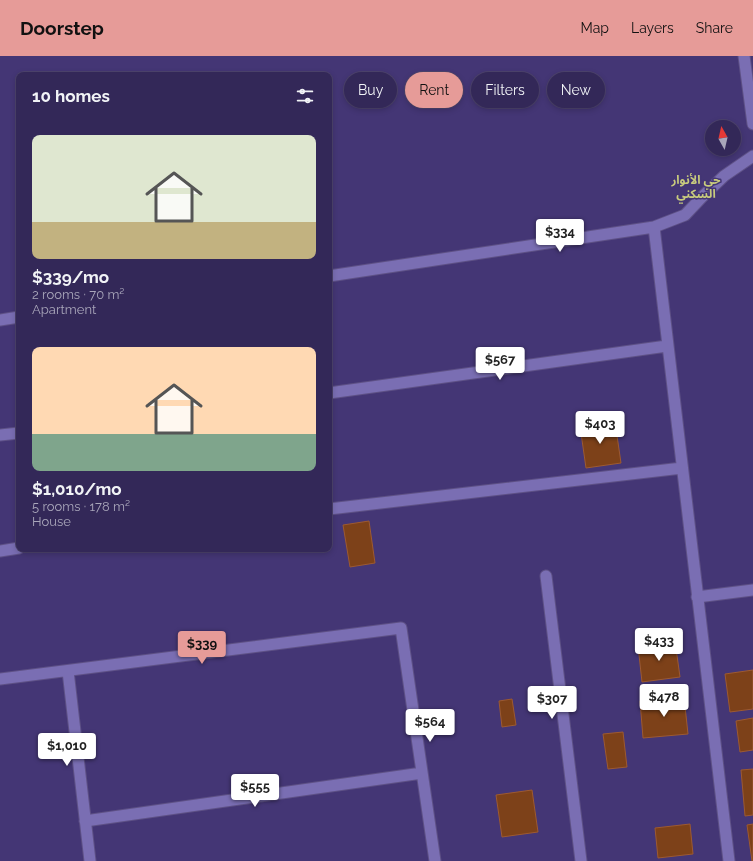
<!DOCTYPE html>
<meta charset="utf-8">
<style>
:root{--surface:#332858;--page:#3e3461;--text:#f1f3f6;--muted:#a9a6ba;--line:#4e446e;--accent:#e69b98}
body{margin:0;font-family:Raleway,"Noto Sans Arabic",sans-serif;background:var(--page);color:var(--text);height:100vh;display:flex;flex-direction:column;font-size:15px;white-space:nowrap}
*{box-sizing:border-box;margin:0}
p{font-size:13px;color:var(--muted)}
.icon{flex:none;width:22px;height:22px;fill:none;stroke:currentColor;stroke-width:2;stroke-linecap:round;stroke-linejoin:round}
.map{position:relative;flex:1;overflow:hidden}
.details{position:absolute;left:16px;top:16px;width:316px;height:480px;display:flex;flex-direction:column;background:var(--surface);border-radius:8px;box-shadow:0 2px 6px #0003,0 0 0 1px var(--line)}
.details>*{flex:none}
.guide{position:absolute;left:344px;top:16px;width:349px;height:36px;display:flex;gap:8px}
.needle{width:26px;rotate:352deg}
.buttons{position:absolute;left:705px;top:64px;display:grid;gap:8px}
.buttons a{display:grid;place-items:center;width:36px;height:36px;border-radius:50%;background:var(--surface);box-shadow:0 2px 6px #0003,0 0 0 1px var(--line);font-size:20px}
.price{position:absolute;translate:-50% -34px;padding:0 9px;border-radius:4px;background:#fff;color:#222;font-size:13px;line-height:26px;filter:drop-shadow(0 1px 2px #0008)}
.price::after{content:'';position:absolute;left:50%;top:24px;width:12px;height:9px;margin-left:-6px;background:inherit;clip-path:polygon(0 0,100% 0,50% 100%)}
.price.on{background:var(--accent);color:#111}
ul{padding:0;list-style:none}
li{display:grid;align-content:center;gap:8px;height:212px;padding:0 16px}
li span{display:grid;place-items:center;height:124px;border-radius:8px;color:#555}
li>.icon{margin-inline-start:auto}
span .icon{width:72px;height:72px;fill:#fffc;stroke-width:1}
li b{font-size:17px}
h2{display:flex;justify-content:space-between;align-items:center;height:48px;padding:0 16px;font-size:17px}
.tag{padding:0 14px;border-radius:18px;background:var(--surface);box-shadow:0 2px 6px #0003,0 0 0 1px var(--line);font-size:14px;line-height:36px}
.tag.on{background:var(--accent);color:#111}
header{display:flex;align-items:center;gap:24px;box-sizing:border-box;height:56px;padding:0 20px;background:var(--accent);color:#111}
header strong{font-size:19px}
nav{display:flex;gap:22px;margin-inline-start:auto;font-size:14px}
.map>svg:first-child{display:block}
.building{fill:#7d4119;stroke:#9d5a31}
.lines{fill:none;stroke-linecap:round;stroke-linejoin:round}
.minor-casing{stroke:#5e5186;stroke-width:13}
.minor{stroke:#7a6eb3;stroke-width:11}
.labels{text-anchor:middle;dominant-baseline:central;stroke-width:3;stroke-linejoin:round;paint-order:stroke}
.neighbourhood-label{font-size:12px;font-weight:bold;fill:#c8cb7d;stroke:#443675}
</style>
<header>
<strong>Doorstep</strong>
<nav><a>Map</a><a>Layers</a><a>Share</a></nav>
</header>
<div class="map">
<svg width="753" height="805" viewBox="0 0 753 805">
<rect width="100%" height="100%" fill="#443675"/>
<path class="building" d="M 615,366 L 621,407 L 586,412 L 580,370 Z
M 369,465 L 375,507 L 350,511 L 343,469 Z
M 675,585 L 680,621 L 642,626 L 638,590 Z
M 753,614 L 753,653 L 730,656 L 725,618 Z
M 684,641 L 688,678 L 643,682 L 640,645 Z
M 512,643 L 516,669 L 502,671 L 499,645 Z
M 753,662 L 753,694 L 740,696 L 736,665 Z
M 623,676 L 627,711 L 608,713 L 603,678 Z
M 753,713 L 753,759 L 745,760 L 741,714 Z
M 532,734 L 538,776 L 502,781 L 496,739 Z
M 690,768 L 693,798 L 658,802 L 655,772 Z
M 753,768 L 753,805 L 752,805 L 747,769 Z"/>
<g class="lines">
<defs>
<path id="minor" d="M 744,0 L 753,68
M 654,171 L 729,805
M 329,220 L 654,171 L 685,159 L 702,141 L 724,120 L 753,100
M 0,264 L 19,261
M 329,337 L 667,290
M 0,379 L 19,377
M 329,453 L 682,412
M 0,495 L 19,492
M 546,520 L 581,805
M 697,541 L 753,534
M 68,615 L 90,805
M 0,623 L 401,572 L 435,805
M 85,765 L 422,717"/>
</defs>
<use href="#minor" class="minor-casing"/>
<use href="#minor" class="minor"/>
</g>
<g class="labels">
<g class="neighbourhood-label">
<text x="696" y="124">حي الأنوار<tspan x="696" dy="14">السكني</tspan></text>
</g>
</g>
</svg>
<div class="buttons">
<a><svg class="needle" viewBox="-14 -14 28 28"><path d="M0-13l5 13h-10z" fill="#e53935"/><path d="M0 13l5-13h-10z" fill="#a9a6ba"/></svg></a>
</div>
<b class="price" style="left:560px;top:197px">$334</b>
<b class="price" style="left:500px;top:325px">$567</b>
<b class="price" style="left:600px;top:389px">$403</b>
<b class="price" style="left:659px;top:606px">$433</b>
<b class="price on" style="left:202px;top:609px">$339</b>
<b class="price" style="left:664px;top:662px">$478</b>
<b class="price" style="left:552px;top:664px">$307</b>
<b class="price" style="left:430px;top:687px">$564</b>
<b class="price" style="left:67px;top:711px">$1,010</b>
<b class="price" style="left:255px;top:752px">$555</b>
<div class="guide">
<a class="tag">Buy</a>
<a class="tag on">Rent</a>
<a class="tag">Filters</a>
<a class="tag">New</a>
</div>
<section class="details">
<h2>10 homes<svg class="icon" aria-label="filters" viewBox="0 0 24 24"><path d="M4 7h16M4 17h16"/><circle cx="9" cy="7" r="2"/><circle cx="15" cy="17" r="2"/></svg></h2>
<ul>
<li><span style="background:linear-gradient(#dfe7d0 70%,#c2b280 0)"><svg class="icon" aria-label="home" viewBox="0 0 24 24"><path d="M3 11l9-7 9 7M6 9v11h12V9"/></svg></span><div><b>$339/mo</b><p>2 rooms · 70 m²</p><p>Apartment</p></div></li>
<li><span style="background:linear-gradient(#ffd9b3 70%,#7fa58c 0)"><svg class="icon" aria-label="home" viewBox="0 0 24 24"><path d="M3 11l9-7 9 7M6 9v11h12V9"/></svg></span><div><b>$1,010/mo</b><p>5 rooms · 178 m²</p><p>House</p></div></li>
</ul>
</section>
</div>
